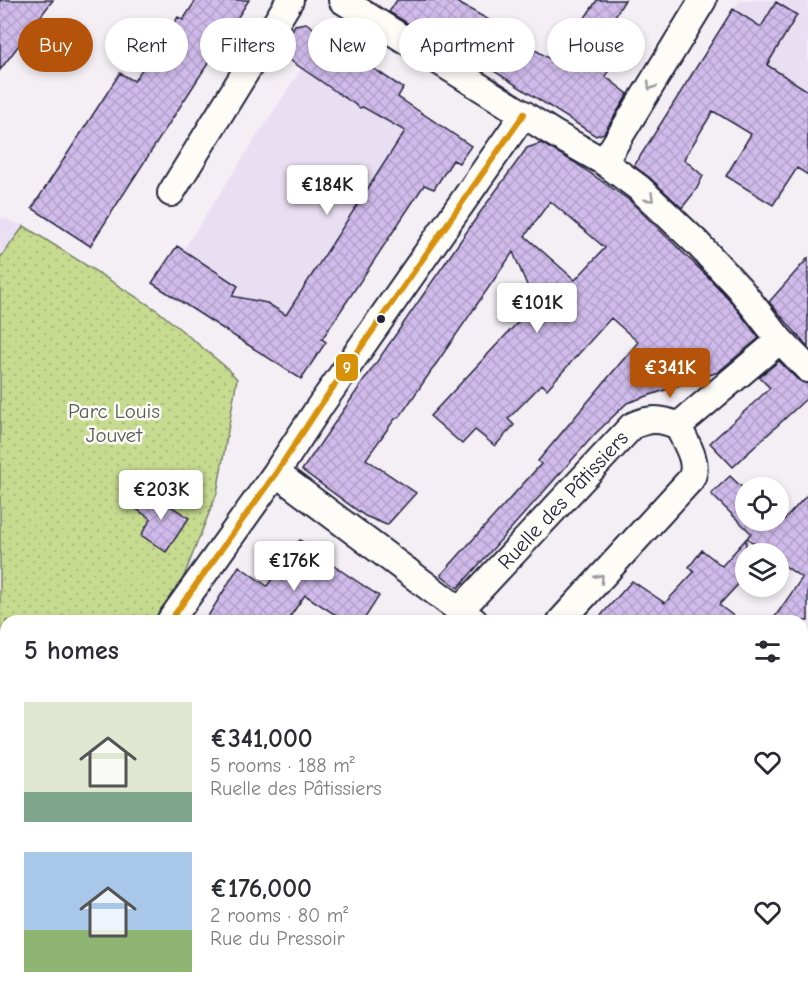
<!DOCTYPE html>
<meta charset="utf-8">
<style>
:root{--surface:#fff;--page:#f7f7f7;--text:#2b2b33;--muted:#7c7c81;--accent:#b45309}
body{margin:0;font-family:"Comic Neue",sans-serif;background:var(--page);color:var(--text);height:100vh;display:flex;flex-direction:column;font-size:22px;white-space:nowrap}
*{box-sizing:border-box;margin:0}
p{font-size:20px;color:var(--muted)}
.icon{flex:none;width:33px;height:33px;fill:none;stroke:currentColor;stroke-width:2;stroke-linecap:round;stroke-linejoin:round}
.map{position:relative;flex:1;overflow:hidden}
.drawer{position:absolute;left:0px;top:615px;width:808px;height:386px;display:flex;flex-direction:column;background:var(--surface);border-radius:18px 18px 0 0;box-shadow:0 3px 9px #0003}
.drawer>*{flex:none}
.guide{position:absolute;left:18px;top:18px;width:772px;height:54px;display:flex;gap:12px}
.controls{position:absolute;left:735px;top:477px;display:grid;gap:12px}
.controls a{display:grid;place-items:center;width:54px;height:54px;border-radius:50%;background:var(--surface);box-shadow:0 3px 9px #0003;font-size:30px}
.price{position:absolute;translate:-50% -51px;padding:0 14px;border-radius:6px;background:#fff;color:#222;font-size:20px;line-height:39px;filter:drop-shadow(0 2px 3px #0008)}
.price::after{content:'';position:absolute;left:50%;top:36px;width:18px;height:14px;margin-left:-9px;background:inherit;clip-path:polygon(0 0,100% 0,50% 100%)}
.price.on{background:var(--accent);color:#fff}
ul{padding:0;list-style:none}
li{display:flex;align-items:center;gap:18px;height:150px;padding:0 24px}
li span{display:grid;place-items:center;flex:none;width:168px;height:120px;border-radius:0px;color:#555}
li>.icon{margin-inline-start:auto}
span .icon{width:72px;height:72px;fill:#fffc;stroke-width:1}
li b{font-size:26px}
h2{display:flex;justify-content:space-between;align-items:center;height:72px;padding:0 24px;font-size:26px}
.tag{padding:0 21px;border-radius:27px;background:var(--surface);box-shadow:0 3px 9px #0003;font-size:21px;line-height:54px}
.tag.on{background:var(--accent);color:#fff}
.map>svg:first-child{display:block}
.built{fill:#e9dff2}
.park{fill:url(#park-dots);stroke:#747e66;stroke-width:1.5}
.building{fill:url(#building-cross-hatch);stroke:#22223b;stroke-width:1.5;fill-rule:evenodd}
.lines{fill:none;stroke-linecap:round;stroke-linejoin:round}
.street-casing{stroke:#22223b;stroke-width:30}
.street{stroke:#fdfcf7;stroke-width:26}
.bus-1-casing{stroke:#fdfcf7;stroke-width:10}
.bus-1{stroke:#d79209;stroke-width:6}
.oneway{stroke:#9a9aa2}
.bus-dot{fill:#22223b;stroke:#fdfcf7;stroke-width:2}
.labels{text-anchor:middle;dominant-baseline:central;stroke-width:5;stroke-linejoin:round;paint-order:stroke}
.park-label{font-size:21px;fill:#545a54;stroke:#fdfcf7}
.street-label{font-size:21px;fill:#22223b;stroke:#fdfcf7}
.line-badge{stroke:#fdfcf7;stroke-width:2}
.badge-label{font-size:16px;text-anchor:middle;font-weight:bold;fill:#fff}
</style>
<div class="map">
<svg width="808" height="1000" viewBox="0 0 808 1000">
<defs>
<pattern id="park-dots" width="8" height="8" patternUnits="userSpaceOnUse" patternTransform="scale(1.5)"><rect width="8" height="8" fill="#c7db90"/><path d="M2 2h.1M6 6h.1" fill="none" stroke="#abbc7d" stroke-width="1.8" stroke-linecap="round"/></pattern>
<pattern id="building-cross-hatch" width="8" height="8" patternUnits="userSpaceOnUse" patternTransform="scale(1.5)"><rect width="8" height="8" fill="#d0bbeb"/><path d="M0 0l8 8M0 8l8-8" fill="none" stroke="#b2a0ca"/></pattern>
</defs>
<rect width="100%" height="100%" fill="#f4eff5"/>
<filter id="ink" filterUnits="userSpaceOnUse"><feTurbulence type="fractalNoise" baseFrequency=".0167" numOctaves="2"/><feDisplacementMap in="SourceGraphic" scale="12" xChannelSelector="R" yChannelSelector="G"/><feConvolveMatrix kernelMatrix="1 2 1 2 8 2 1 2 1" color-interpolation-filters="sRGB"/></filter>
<g filter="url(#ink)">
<path class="built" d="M 741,0 L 808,0 L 808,91 L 747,53 L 762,27 L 733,9 Z
M 306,23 L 342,48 L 355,48 L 363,55 L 365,62 L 403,88 L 398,97 L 471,146 L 459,163 L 453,161 L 434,189 L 424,185 L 323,339 L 326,342 L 301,379 L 232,335 L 234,333 L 222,326 L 220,328 L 151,284 L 177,246 L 183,250 L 301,69 L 301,66 L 278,52 L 295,25 Z
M 0,217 L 24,226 L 0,258 Z"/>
<path class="park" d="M 24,226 L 157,310 L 227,368 L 237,379 L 217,493 L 166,621 L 6,621 L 6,667 L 0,664 L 0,258 Z"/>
<path class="building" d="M 0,0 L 53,0 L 0,70 Z
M 196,0 L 249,0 L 90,246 L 32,208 L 120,73 L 134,81 L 178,17 L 183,20 Z
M 397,0 L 453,0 L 500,26 L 499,28 L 555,62 L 597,0 L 625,0 L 602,37 L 622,51 L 605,76 L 628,94 L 604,133 L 596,136 L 431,31 L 428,36 L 389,12 Z
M 776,2 L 797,15 L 767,65 L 808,91 L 808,175 L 797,168 L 773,205 L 726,176 L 751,134 L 713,111 L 684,159 L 703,176 L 696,190 L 682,208 L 649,177 L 634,166 L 733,9 L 761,27 Z
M 306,23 L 342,48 L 355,48 L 363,55 L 365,63 L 403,88 L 398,97 L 471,146 L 459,163 L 453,160 L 434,189 L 424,185 L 322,339 L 326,342 L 301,379 L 152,283 L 177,246 L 238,286 L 232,296 L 267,303 L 286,315 L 405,131 L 363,107 L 360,108 L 278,52 L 295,25 Z
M 541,143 L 574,162 L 629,200 L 708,277 L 728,298 L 759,338 L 718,372 L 627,403 L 595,434 L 458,588 L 441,575 L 541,464 L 538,461 L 638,342 L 611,318 L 547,389 L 542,384 L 508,419 L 514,425 L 495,446 L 475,430 L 462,444 L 430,416 L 535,304 L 513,252 L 401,415 L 394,420 L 366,459 L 416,493 L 387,525 L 365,516 L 302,470 L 479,214 L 527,148 ZM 550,201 L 605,248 L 575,280 L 525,236 Z
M 808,258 L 808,347 L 769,302 Z
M 779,361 L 797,379 L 808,384 L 808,397 L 733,467 L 710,443 L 770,388 L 759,377 Z
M 730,476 L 746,491 L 746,520 L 784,520 L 808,494 L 808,621 L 772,621 L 802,578 L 778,561 L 778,554 L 768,554 L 747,538 L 751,533 L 711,494 Z
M 148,491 L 189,518 L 166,552 L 141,535 L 151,519 L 135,508 Z
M 746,539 L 746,576 L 719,605 L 740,621 L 596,621 L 632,581 L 665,603 L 694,572 L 689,567 L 702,550 L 722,566 Z
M 300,540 L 328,562 L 379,596 L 363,621 L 345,621 L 305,595 L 287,621 L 205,621 L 239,566 L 267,586 Z"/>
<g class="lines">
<defs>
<path id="street" d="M 342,0 L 553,133 L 604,162 L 639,188 L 698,244 L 739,288 L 780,340 L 808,369
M 604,162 L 703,0
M 171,193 L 290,0
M 678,426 L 780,340
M 276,473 L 474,621
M 460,610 L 632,426 C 649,418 661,418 678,426 C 685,442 700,462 691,479 L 561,621
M 170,621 L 276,473 L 320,406 L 524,114
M 0,742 L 6,738
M 802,776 L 808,770
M 802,936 L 808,945
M 633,1000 L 637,994"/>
</defs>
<use href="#street" class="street-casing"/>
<use href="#street" class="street"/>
<defs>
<path id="bus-1" d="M 170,621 L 276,473 L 320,406 L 524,114"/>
</defs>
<use href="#bus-1" class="bus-1-casing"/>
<use href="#bus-1" class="bus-1"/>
</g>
<defs><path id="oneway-chevron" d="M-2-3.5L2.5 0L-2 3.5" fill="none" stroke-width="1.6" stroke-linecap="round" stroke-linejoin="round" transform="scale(1.5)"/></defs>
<g class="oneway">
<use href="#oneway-chevron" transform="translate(651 86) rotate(121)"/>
<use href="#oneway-chevron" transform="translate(650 198) rotate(44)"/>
<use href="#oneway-chevron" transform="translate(600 578) rotate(-48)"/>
</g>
</g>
<circle class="bus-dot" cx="381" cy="319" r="5"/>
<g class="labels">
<g class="park-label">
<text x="114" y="411">Parc Louis<tspan x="114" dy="24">Jouvet</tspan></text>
</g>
<g class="street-label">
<text transform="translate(563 500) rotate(-47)">Ruelle des Pâtissiers</text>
</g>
</g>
<rect class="line-badge" x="335" y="353" width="24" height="29" rx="6" fill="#d79209"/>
<g class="badge-label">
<text x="347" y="373">9</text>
</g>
</svg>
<div class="controls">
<a><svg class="icon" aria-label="locate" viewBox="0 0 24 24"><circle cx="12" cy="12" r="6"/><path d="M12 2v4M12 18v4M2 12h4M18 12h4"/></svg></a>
<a><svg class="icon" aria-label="layers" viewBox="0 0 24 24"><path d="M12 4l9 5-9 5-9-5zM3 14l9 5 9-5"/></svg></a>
</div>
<b class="price" style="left:327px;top:216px">€184K</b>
<b class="price" style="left:537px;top:334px">€101K</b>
<b class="price on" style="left:670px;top:399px">€341K</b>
<b class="price" style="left:161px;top:521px">€203K</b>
<b class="price" style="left:294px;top:592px">€176K</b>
<div class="guide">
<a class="tag on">Buy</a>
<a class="tag">Rent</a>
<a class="tag">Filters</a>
<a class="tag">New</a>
<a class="tag">Apartment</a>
<a class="tag">House</a>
</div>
<section class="drawer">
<h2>5 homes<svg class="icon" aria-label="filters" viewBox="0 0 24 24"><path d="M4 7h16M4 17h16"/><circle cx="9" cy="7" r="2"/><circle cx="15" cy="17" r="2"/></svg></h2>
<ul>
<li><span style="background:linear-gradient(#dfe7d0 75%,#7fa58c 0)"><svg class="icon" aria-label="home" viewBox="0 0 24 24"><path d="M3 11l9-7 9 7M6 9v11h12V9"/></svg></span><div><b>€341,000</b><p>5 rooms · 188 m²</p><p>Ruelle des Pâtissiers</p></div><svg class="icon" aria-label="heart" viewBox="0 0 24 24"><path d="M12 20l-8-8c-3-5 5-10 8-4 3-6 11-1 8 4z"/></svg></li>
<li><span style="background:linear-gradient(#a9c7e8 65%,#8fb573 0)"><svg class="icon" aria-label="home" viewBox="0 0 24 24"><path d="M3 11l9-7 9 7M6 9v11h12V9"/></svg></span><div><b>€176,000</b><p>2 rooms · 80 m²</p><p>Rue du Pressoir</p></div><svg class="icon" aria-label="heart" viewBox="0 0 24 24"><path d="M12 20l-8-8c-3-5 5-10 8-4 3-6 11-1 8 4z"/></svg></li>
</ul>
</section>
</div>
